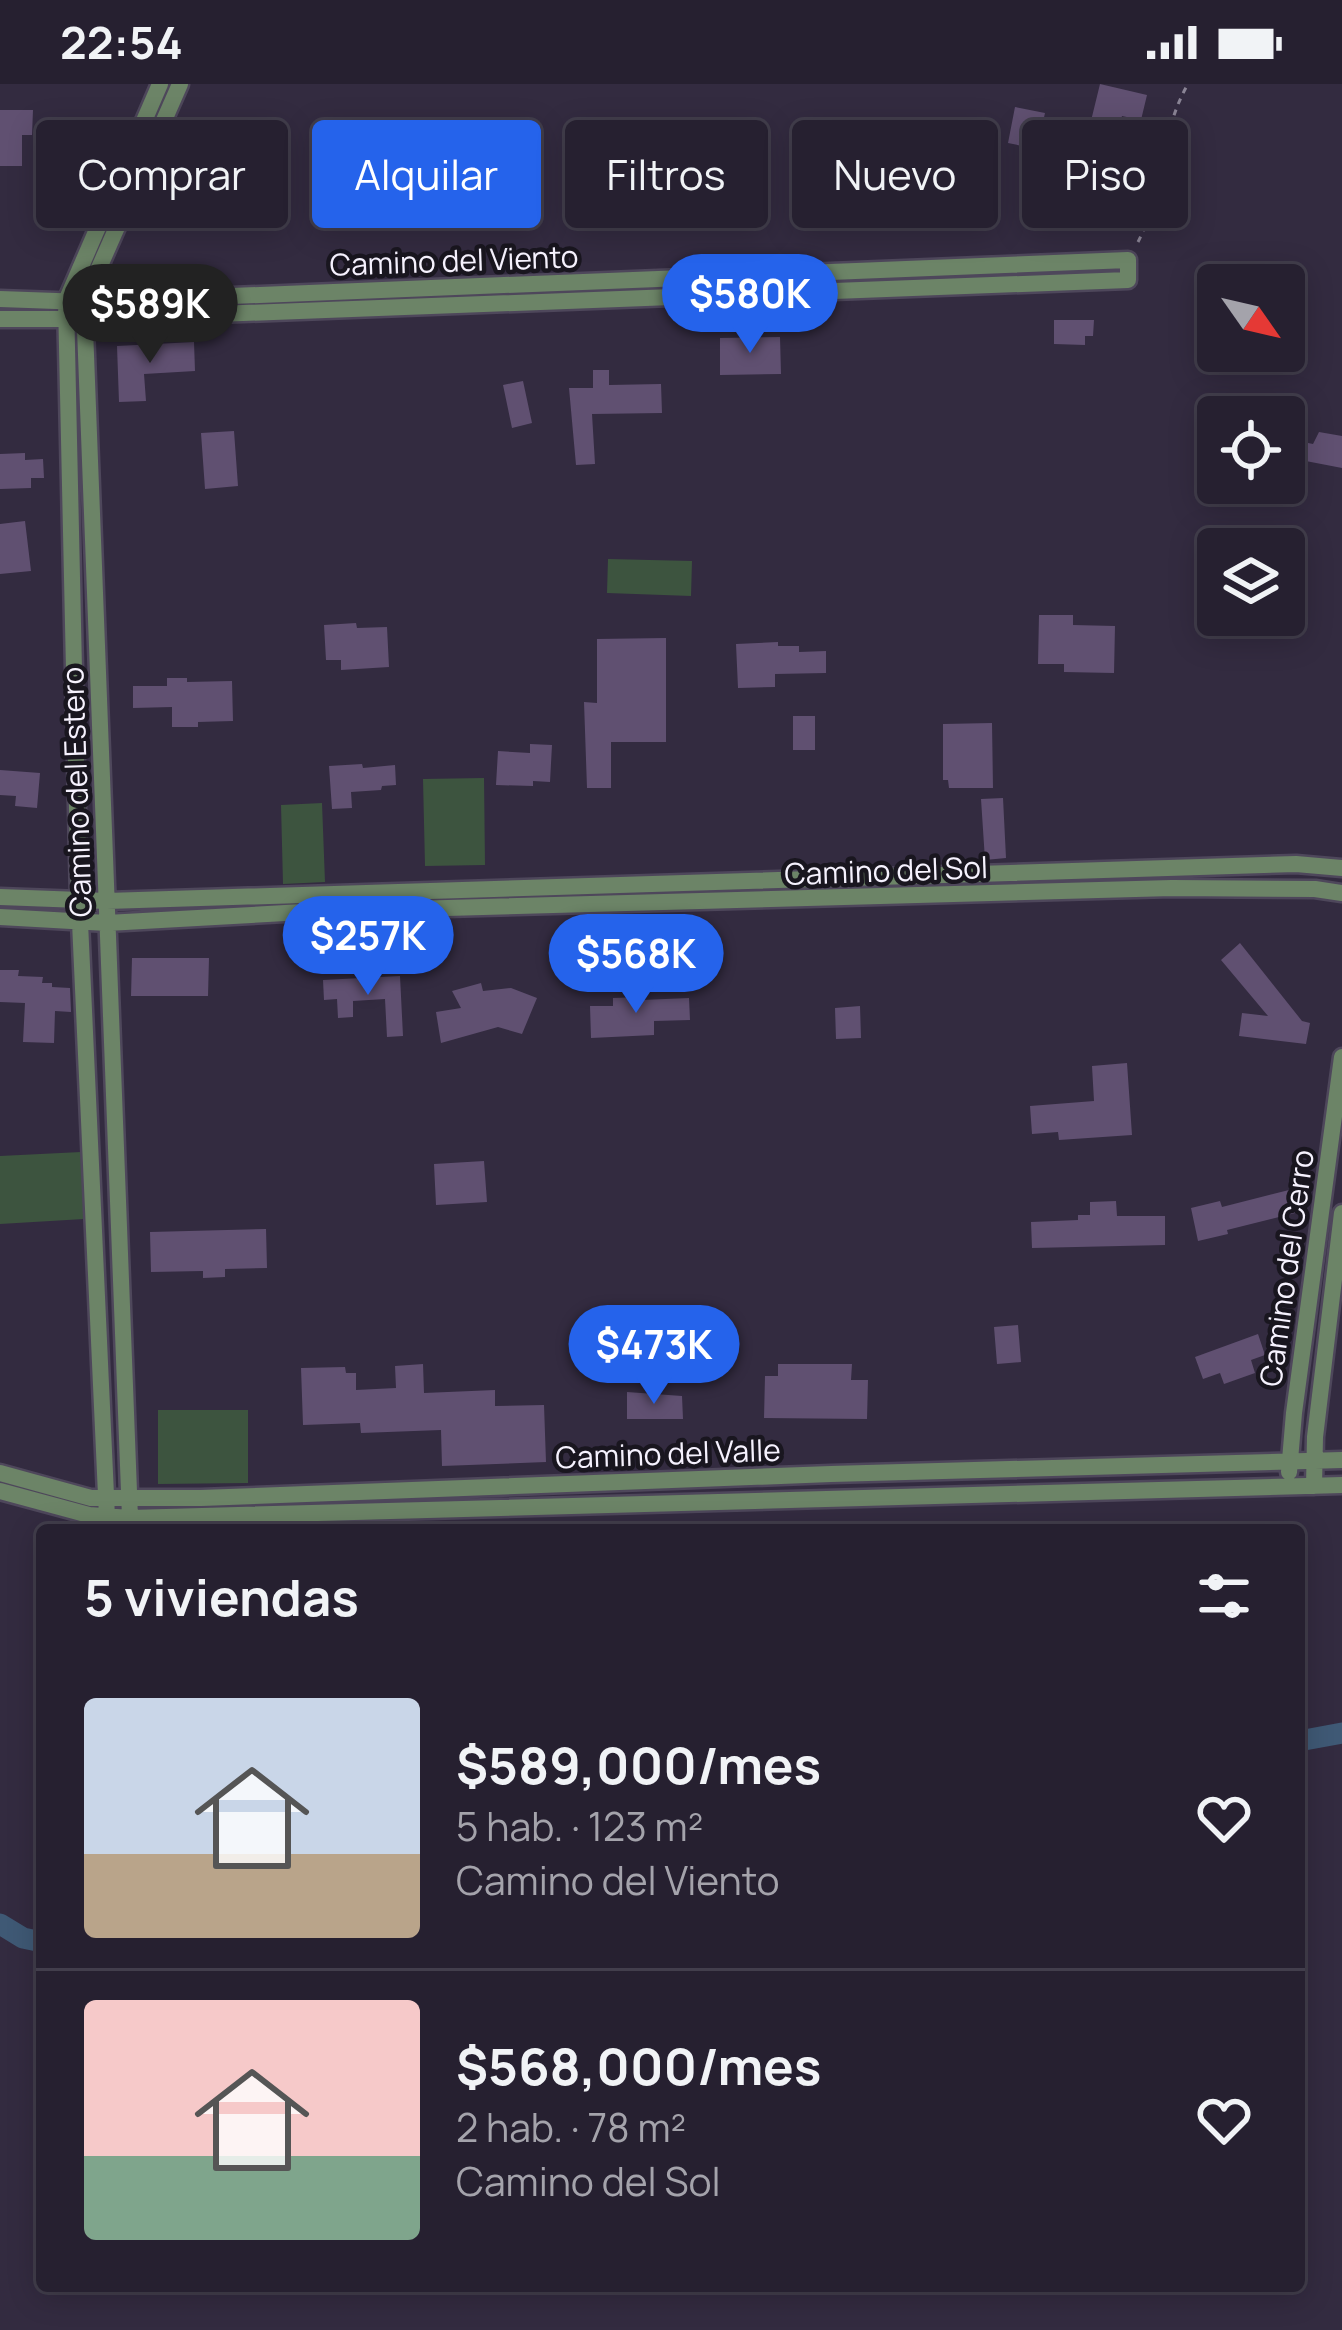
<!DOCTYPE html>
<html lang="es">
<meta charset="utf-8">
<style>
:root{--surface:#262030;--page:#322d3c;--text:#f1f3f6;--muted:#a4a3ab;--line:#423e4c;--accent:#2563eb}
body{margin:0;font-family:Manrope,sans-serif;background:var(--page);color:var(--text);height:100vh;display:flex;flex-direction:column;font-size:45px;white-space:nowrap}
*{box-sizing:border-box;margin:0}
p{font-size:39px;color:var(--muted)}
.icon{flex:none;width:66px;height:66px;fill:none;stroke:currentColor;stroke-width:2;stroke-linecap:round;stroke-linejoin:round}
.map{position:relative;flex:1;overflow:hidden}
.details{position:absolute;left:36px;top:1440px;width:1269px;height:768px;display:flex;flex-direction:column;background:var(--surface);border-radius:12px;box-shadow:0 6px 30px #0003,0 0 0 3px var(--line)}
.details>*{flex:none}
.banner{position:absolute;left:36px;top:36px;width:1272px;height:108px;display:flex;gap:24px}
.needle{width:78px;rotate:124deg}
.buttons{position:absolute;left:1197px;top:180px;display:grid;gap:24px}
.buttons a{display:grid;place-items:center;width:108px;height:108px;border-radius:12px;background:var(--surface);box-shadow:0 6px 30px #0003,0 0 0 3px var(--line);font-size:60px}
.price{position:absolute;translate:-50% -102px;padding:0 27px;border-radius:42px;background:var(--accent);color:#fff;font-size:39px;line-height:78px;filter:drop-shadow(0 3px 6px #0008)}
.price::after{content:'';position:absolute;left:50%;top:72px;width:36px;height:27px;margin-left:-18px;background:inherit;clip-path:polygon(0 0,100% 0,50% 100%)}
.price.selected{background:#222;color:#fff}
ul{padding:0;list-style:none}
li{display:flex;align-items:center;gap:36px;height:300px;padding:0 48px}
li+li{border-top:3px solid var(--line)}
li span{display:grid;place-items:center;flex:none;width:336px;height:240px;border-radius:12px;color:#555}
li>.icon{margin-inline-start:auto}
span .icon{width:144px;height:144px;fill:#fffc;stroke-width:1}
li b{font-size:51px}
h2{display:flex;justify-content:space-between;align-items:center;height:144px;padding:0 48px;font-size:51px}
.tag{padding:0 42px;border-radius:12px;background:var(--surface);box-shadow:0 6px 30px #0003,0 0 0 3px var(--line);font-size:42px;line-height:108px}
.tag.selected{background:var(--accent);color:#fff}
.status{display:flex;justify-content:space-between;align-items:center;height:84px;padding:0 60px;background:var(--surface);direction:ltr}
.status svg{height:33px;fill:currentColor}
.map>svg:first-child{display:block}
.green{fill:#3d543f}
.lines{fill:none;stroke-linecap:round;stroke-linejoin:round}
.canal{stroke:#3f5975;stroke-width:21}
.building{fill:#605071}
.street-casing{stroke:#4e475b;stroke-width:21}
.path{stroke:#8a8495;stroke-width:3;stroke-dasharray:6 6;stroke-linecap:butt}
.street{stroke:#6c8467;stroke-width:16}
.labels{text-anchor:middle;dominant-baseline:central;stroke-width:9;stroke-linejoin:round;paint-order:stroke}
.street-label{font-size:30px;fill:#f6f2fe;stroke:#19161f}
</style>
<div class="status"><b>22:54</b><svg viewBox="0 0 49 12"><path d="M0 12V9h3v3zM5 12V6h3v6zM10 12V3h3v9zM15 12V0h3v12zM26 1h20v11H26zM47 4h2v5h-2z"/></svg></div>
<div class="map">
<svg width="1342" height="2246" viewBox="0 0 1342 2246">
<rect width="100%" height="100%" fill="#332b40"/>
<path class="green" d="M 608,475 L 692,477 L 691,512 L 607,509 Z
M 484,694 L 485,781 L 425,782 L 423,695 Z
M 322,719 L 325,798 L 283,800 L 281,721 Z
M 81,1068 L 84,1135 L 0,1140 L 0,1072 Z
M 158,1326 L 248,1326 L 248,1399 L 158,1400 Z"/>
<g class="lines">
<path class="canal" d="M 1299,1657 L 1342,1649
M 0,1840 L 23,1854 L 42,1858"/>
</g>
<path class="building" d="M 1100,0 L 1147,11 L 1141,36 L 1122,32 L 1117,51 L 1089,45 Z
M 1015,23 L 1045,29 L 1037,65 L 1008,59 Z
M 0,26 L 33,26 L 32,51 L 22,51 L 22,82 L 0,82 Z
M 924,46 L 959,47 L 957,86 L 922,85 Z
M 332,83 L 383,86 L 379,137 L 328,134 Z
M 1054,236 L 1094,236 L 1093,252 L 1085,252 L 1085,261 L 1054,260 Z
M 780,253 L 781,290 L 720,291 L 720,254 Z
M 194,258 L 195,287 L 144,290 L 146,317 L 119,318 L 117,262 Z
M 593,286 L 609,286 L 609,301 L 661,300 L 662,329 L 592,330 L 595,380 L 576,381 L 569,304 L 593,304 Z
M 523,297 L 532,339 L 512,344 L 503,301 Z
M 234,347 L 238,402 L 205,405 L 201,349 Z
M 1319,348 L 1342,352 L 1342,384 L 1285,373 L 1289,355 L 1313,360 Z
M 25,369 L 25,376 L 43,375 L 44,394 L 31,394 L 31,404 L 0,405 L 0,370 Z
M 25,437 L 31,487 L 0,490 L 0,440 Z
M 1039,531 L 1073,531 L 1073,541 L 1115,542 L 1114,589 L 1064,588 L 1064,580 L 1038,580 Z
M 356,539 L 357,544 L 387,543 L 389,583 L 341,586 L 341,576 L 326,576 L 324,541 Z
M 666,554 L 666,658 L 611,658 L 611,704 L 587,704 L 584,618 L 597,619 L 597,555 Z
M 778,558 L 778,562 L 799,562 L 799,568 L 826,567 L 826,589 L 775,590 L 775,603 L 738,604 L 736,560 Z
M 167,594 L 187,594 L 187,598 L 232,597 L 233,637 L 198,638 L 198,643 L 172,643 L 172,623 L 133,624 L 133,602 L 167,602 Z
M 793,632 L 815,632 L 815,666 L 793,666 Z
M 992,639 L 993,704 L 949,704 L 948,696 L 943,696 L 943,640 Z
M 530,660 L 552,661 L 550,698 L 533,697 L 533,702 L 496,701 L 498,667 L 530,669 Z
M 362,680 L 363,684 L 395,681 L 396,701 L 382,702 L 381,706 L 351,708 L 352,724 L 332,725 L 329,682 Z
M 0,686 L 40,689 L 37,724 L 15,722 L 16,712 L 0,711 Z
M 1003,714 L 1006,774 L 985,776 L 981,715 Z
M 1240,859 L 1302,937 L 1310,939 L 1306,960 L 1239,952 L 1242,929 L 1268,932 L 1221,876 Z
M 132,874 L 209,874 L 208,912 L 131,912 Z
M 0,886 L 19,886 L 18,892 L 43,893 L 42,899 L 52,899 L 52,903 L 70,904 L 71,928 L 55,927 L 54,959 L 23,958 L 25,919 L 0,918 Z
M 400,892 L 403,952 L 387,953 L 385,915 L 353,917 L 353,933 L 338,934 L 337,915 L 324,916 L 323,896 Z
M 481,899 L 483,907 L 511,904 L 537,914 L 522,950 L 498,943 L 441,959 L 436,928 L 461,924 L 452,907 Z
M 642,913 L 642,916 L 689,914 L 690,936 L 654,937 L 654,951 L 591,954 L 590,922 L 613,922 L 613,914 Z
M 860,922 L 861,954 L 836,955 L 835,924 Z
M 1127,979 L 1132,1051 L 1059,1056 L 1058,1048 L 1032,1050 L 1030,1022 L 1094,1017 L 1092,982 Z
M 484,1077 L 487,1118 L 436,1121 L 434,1080 Z
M 1293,1105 L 1299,1128 L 1227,1146 L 1228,1150 L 1198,1157 L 1191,1124 L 1220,1117 L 1222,1123 Z
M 1116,1117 L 1117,1132 L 1165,1132 L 1165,1161 L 1032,1164 L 1031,1138 L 1078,1136 L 1078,1131 L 1090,1131 L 1090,1118 Z
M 266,1145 L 267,1184 L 225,1185 L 225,1193 L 203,1194 L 203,1187 L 151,1188 L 150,1148 Z
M 1018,1241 L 1021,1278 L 997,1280 L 994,1243 Z
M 1258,1250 L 1265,1271 L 1251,1276 L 1255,1289 L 1224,1300 L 1220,1289 L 1203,1295 L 1195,1273 Z
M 423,1280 L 424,1309 L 495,1306 L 495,1322 L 544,1321 L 546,1378 L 442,1382 L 441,1346 L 361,1349 L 360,1339 L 303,1341 L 301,1284 L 345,1283 L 346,1289 L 356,1289 L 356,1306 L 396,1304 L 395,1282 Z
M 778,1280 L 852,1280 L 851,1296 L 868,1296 L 867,1335 L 764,1334 L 765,1292 L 778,1292 Z
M 627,1308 L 682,1312 L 683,1335 L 627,1335 Z"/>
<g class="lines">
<defs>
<path id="street" d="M 0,215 L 84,218 L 1128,176 L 1128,196 L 85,235 L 0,235
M 0,813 L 107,817 L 1296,780 L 1342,784
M 0,833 L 107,839 L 303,828 L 1172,804 L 1315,805 L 1342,809
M 1289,1388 L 1294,1329 L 1342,973
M 0,1389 L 91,1414 L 201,1414 L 831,1390 L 1342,1376
M 1314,1402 L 1315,1353 L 1342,1129
M 0,1407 L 89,1431 L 130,1434 L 1342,1401
M 107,1433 L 79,816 L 66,217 L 160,0
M 130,1434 L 84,218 L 180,0"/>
</defs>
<use href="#street" class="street-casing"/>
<path class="path" d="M 1138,158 C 1163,108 1160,48 1188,0"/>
<use href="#street" class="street"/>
</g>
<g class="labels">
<g class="street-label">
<text transform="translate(454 176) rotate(-2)">Camino del Viento</text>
<text transform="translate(76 708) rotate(-92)">Camino del Estero</text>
<text transform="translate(886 786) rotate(-2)">Camino del Sol</text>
<text transform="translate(1286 1184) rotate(-82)">Camino del Cerro</text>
<text transform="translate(668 1369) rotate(-2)">Camino del Valle</text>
</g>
</g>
</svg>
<div class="buttons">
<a><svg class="needle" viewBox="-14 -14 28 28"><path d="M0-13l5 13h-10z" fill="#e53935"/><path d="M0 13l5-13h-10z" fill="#a4a3ab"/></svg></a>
<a><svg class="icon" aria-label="locate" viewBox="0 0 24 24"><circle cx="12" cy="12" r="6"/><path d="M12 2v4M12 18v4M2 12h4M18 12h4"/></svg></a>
<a><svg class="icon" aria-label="layers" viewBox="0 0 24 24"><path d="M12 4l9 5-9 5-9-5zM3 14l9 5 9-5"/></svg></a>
</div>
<b class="price" style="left:750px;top:272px">$580K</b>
<b class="price selected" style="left:150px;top:282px">$589K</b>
<b class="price" style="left:368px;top:914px">$257K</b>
<b class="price" style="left:636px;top:932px">$568K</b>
<b class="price" style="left:654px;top:1323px">$473K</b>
<div class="banner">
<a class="tag">Comprar</a>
<a class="tag selected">Alquilar</a>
<a class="tag">Filtros</a>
<a class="tag">Nuevo</a>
<a class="tag">Piso</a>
</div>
<section class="details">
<h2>5 viviendas<svg class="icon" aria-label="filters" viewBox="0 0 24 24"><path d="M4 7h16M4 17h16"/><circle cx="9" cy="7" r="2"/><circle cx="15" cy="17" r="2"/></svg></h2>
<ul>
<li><span style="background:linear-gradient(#c9d6e8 65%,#b9a48a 0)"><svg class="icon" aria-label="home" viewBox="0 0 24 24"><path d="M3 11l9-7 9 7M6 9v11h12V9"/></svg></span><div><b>$589,000/mes</b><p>5 hab. · 123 m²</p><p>Camino del Viento</p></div><svg class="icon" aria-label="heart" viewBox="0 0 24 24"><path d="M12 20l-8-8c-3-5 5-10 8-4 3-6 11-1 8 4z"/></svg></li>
<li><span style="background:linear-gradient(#f6c9c9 65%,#7fa58c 0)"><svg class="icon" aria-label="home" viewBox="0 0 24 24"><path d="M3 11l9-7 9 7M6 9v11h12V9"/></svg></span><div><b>$568,000/mes</b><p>2 hab. · 78 m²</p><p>Camino del Sol</p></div><svg class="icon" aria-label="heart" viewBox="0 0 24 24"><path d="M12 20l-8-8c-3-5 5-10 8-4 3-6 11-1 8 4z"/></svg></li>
</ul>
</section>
</div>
